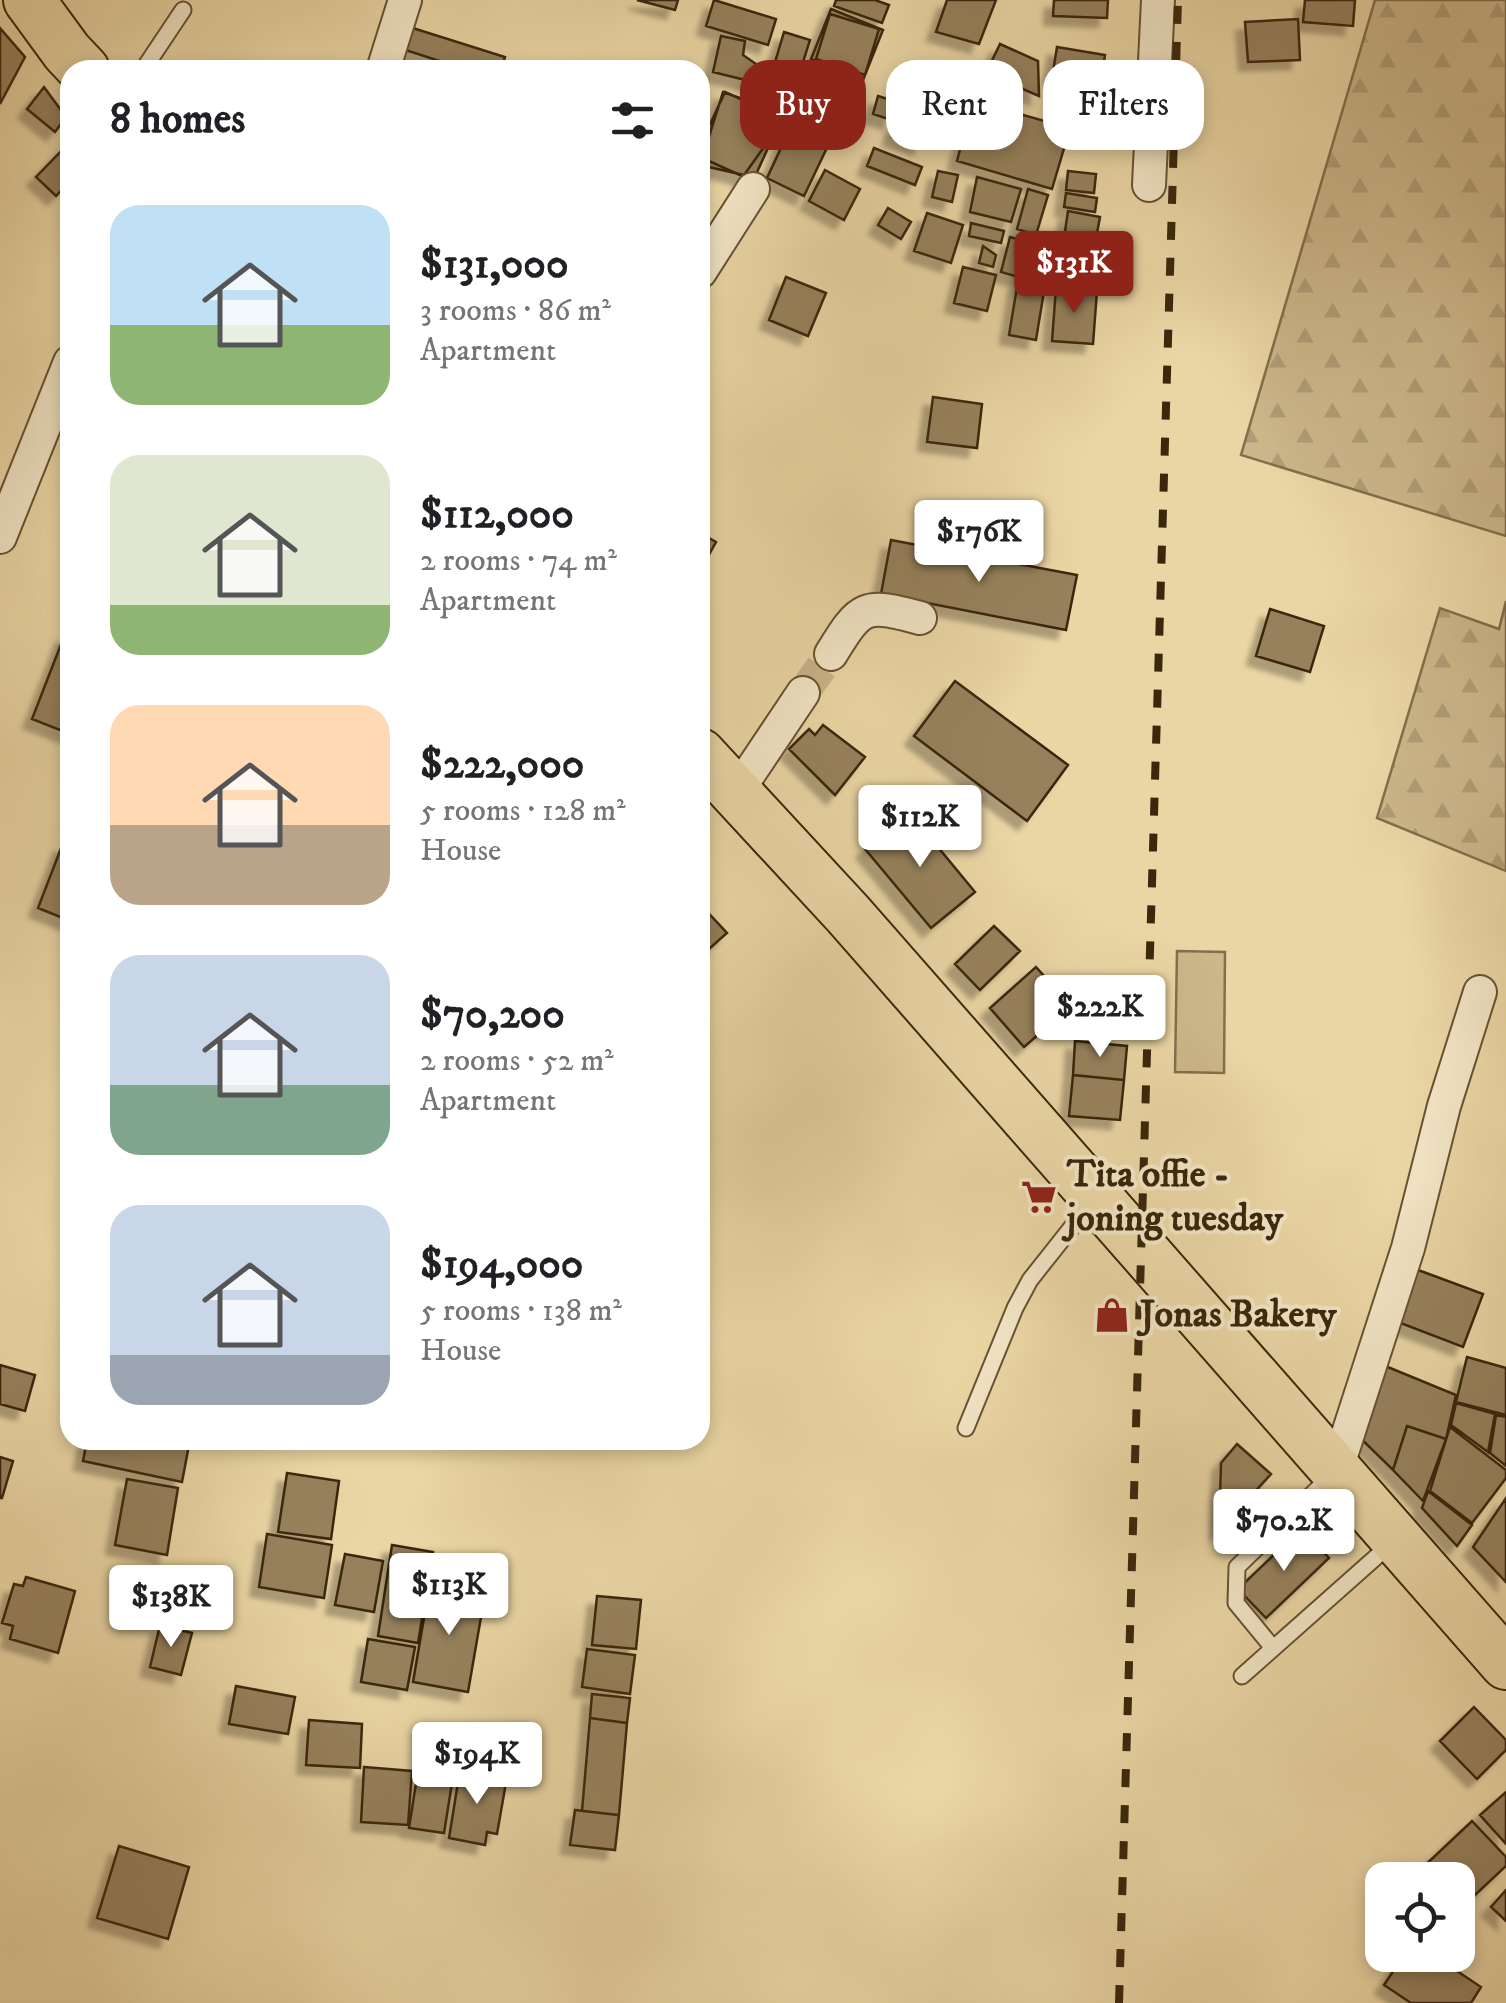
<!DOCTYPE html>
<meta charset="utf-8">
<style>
:root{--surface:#fff;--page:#f6f6f6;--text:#202124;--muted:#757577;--accent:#8f2418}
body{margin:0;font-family:"IM FELL DW Pica",serif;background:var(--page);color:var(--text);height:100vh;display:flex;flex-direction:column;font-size:38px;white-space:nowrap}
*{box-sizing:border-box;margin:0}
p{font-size:32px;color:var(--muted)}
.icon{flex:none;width:55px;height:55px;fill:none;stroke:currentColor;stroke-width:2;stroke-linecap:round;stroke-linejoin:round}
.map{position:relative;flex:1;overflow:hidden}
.panel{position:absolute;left:60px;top:60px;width:650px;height:1390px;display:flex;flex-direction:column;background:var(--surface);border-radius:30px;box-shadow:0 5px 15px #0003}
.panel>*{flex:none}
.hud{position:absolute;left:740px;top:60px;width:615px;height:90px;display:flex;gap:20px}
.tools{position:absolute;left:1365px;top:1862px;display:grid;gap:20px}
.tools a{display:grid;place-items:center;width:110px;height:110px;border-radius:20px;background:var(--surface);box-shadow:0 5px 15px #0003;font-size:50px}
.price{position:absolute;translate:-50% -85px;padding:0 22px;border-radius:10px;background:#fff;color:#222;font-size:32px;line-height:65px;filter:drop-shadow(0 2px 5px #0008)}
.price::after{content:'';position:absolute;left:50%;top:60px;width:30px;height:22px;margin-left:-15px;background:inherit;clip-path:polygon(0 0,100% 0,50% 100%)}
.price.on{background:var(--accent);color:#fff}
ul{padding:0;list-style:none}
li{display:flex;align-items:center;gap:30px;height:250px;padding:0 50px}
li span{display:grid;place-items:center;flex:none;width:280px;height:200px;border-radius:30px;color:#555}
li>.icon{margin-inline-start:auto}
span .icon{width:120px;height:120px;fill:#fffc;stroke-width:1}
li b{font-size:42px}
h2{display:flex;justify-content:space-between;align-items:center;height:120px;padding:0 50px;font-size:42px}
.tag{padding:0 35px;border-radius:30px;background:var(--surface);box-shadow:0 5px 15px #0003;font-size:35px;line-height:90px}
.tag.on{background:var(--accent);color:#fff}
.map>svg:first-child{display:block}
.forest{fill:url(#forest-firs);stroke:#836f4b;stroke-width:2.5}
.garden{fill:#ccb78a;stroke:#836f4b;stroke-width:2.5}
.building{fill:#96815b;stroke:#3a270c;stroke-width:2.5;filter:url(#shadow)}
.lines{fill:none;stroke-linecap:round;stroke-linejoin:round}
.street-tunnel{stroke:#c7b286;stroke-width:32;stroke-dasharray:32 16;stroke-linecap:butt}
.lane-casing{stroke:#665232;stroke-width:19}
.street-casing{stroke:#665232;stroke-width:36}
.primary-casing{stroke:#3a270c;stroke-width:54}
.lane{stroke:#f1e4c4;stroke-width:15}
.street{stroke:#f1e4c4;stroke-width:32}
.primary{stroke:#ead5a4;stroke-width:50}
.rail{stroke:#3a270c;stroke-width:8;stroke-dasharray:18 18;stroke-linecap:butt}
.labels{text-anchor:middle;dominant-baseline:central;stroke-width:8;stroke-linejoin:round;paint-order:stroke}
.poi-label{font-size:38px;font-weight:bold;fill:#3a270c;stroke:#f1e4c4;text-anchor:start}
</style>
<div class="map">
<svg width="1506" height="2003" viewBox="0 0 1506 2003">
<defs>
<pattern id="forest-firs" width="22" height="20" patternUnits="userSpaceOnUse" patternTransform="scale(2.5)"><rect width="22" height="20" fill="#ccb78a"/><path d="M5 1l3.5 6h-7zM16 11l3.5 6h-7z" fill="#b09d76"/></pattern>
<filter id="shadow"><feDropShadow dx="-9" dy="9" stdDeviation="2.5" flood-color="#0004"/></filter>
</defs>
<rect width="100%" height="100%" fill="#ead5a4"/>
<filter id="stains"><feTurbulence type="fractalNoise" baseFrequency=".002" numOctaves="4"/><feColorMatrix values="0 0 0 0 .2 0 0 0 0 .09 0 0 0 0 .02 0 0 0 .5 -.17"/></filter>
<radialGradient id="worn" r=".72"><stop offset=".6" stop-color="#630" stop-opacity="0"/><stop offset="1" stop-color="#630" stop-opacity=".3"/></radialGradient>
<path class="forest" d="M 1375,0 L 1506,0 L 1506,536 L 1241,455 Z
M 1506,601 L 1506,871 L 1377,818 L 1440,608 L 1499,629 Z"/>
<path class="garden" d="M 1177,951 L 1225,952 L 1224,1073 L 1175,1072 Z"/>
<path class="building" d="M 637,0 L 678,0 L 675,10 Z
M 714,0 L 776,19 L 768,45 L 706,26 Z
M 836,0 L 875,0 L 889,5 L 882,23 L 834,6 Z
M 947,0 L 996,0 L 979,44 L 936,32 Z
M 1054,0 L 1108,0 L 1107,18 L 1053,16 Z
M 1305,0 L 1355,0 L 1353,26 L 1303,22 Z
M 831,9 L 883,30 L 863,80 L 811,59 Z
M 830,14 L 879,29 L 865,75 L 816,59 Z
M 1298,19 L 1300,60 L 1248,62 L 1245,22 Z
M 400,24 L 505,57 L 501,70 L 467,70 L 393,46 Z
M 0,28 L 25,57 L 0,104 Z
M 784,32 L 810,40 L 792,97 L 767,89 Z
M 721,36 L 745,41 L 743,55 L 756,64 L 753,82 L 713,72 Z
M 1000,44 L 1038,61 L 1039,96 L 986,73 Z
M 1057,47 L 1105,55 L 1100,86 L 1052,78 Z
M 821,78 L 859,91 L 854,109 L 816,97 Z
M 44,87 L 66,117 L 55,132 L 27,109 Z
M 723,92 L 787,115 L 744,175 L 700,165 Z
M 725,92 L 782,117 L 753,181 L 700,157 L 700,146 Z
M 878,96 L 897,102 L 891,120 L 873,114 Z
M 973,101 L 1070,128 L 1052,189 L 957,161 Z
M 822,108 L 850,116 L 847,128 L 819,120 Z
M 796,116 L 833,135 L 804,196 L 767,178 Z
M 896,123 L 926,132 L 922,146 L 892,137 Z
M 70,142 L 70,181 L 56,196 L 36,177 Z
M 874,148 L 922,167 L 915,185 L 867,166 Z
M 825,170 L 860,189 L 844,220 L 809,201 Z
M 938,171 L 958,175 L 952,202 L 932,197 Z
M 1068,171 L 1096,174 L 1094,193 L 1066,190 Z
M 977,177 L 1021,189 L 1011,222 L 970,212 Z
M 1028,189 L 1048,195 L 1036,235 L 1017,229 Z
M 1066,193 L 1097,198 L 1095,212 L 1064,207 Z
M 888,208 L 911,222 L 901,239 L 878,225 Z
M 1068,211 L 1100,217 L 1095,244 L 1064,238 Z
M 927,213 L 963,225 L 951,263 L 914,251 Z
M 971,223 L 1004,231 L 1001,243 L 969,236 Z
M 1010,237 L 1034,244 L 1025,279 L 1001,272 Z
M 1039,242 L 1072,251 L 1065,282 L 1031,273 Z
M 1080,245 L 1101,247 L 1091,287 L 1072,284 Z
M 983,246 L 996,255 L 993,267 L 979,263 Z
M 963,267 L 996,275 L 987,311 L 954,303 Z
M 786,277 L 826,293 L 808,336 L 769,320 Z
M 1018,281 L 1045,285 L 1036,340 L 1009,335 Z
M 1056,288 L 1097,291 L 1093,344 L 1052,341 Z
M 933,397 L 982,404 L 977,448 L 927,442 Z
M 700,533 L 716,542 L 700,571 Z
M 891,540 L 1077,575 L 1066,630 L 881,594 Z
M 1270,609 L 1324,626 L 1310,672 L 1256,656 Z
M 65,634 L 70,636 L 70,734 L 32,719 Z
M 955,681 L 1068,765 L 1027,821 L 914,736 Z
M 823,725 L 865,757 L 835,795 L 789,749 L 809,729 L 815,735 Z
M 909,812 L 975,892 L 931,928 L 865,849 Z
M 63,843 L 70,846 L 70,921 L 38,908 Z
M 700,904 L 727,933 L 700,957 Z
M 994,926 L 1020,951 L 980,990 L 955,964 Z
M 1036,967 L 1071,1006 L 1024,1047 L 990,1008 Z
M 1075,1041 L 1127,1046 L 1124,1080 L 1073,1075 Z
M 1073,1075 L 1124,1080 L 1120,1120 L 1069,1116 Z
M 1410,1267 L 1483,1294 L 1463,1347 L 1390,1319 Z
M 1467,1357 L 1506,1368 L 1506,1415 L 1456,1402 Z
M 1378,1363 L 1456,1395 L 1446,1439 L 1407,1426 L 1393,1470 L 1351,1429 Z
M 0,1365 L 35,1375 L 25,1411 L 0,1404 Z
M 1456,1403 L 1495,1414 L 1488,1452 L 1451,1425 Z
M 1496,1415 L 1506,1417 L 1506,1466 L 1490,1453 Z
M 1407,1426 L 1446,1439 L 1423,1501 L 1393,1470 Z
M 1450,1427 L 1506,1470 L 1506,1478 L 1472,1523 L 1430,1491 Z
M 87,1440 L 190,1440 L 182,1482 L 83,1461 Z
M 1237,1444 L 1271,1474 L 1219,1531 L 1221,1463 Z
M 0,1457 L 13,1461 L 2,1498 L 0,1498 Z
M 287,1473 L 339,1481 L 331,1539 L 278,1532 Z
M 127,1479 L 178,1488 L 167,1555 L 115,1545 Z
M 1428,1491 L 1472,1525 L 1457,1546 L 1422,1508 Z
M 1506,1498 L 1506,1582 L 1473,1547 Z
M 1301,1529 L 1329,1558 L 1266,1618 L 1238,1589 Z
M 267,1534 L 332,1545 L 324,1598 L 259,1587 Z
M 392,1545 L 433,1552 L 418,1643 L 378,1636 Z
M 345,1554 L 383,1561 L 374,1612 L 335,1605 Z
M 26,1577 L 75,1591 L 58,1653 L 10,1639 L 13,1626 L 2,1623 L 14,1584 L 23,1586 Z
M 430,1583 L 485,1594 L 468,1692 L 413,1682 Z
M 597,1596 L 641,1600 L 636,1649 L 592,1645 Z
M 160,1625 L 192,1633 L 181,1675 L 150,1667 Z
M 368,1639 L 415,1647 L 407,1690 L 361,1682 Z
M 587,1649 L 635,1655 L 630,1694 L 582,1687 Z
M 236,1686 L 295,1697 L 288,1734 L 229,1724 Z
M 592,1694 L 630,1698 L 627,1723 L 590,1718 Z
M 1474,1707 L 1506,1740 L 1506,1750 L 1477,1779 L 1440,1741 Z
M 590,1718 L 627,1723 L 619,1815 L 582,1811 Z
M 309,1720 L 362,1724 L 360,1768 L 306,1765 Z
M 364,1767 L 412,1771 L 408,1825 L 361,1822 Z
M 460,1770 L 507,1777 L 497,1834 L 487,1832 L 485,1845 L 449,1838 Z
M 417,1777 L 452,1783 L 444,1833 L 409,1828 Z
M 1506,1792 L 1506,1844 L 1480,1815 Z
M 575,1810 L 619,1815 L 615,1850 L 570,1845 Z
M 1472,1821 L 1506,1857 L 1506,1866 L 1459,1910 L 1458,1880 L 1431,1880 L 1421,1869 Z
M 119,1846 L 189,1867 L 168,1939 L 97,1918 Z
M 1506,1890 L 1506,1921 L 1491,1907 Z
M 1404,1955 L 1433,1955 L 1481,1987 L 1471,2003 L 1411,2003 L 1384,1985 Z"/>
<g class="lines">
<path class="street-tunnel" d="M 803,693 L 831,654"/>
<defs>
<path id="lane" d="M 143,70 L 183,10
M 966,1428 L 1015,1308 L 1030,1280 L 1091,1203
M 1273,1648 L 1236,1603 L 1237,1567 L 1331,1476
M 1242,1676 L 1393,1542"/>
<path id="street" d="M 383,70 L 405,0
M 1149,185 L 1158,0
M 700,272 L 753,189
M 0,537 L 70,362
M 831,654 C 861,605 864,603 920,618
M 736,793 L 803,693
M 1336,1471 L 1408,1248 L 1444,1106 L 1480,992"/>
<path id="primary" d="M 29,0 L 67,52 L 84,70
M 700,754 L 848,914 L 1506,1664"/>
</defs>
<use href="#lane" class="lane-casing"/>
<use href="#street" class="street-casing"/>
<use href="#primary" class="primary-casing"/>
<use href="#lane" class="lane"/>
<use href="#street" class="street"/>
<use href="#primary" class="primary"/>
<path class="rail" d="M 1119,2003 L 1178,0"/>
</g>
<defs>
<symbol id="supermarket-bare" viewBox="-9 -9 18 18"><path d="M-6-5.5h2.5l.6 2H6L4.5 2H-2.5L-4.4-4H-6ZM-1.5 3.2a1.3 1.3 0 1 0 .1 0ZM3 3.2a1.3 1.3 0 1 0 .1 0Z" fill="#8f2418" stroke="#f1e4c4" stroke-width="2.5" paint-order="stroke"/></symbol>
<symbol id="shop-bare" viewBox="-9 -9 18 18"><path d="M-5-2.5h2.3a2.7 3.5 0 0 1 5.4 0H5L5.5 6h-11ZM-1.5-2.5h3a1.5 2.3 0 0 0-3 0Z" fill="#8f2418" stroke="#f1e4c4" stroke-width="2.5" paint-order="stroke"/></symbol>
</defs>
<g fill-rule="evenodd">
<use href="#supermarket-bare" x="1014" y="1172" width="50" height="50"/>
<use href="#shop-bare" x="1087" y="1290" width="50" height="50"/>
</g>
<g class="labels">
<g class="poi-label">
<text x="1067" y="1175">Tita offie -<tspan x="1067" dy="44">joning tuesday</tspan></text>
<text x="1140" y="1315">Jonas Bakery</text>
</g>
</g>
<rect width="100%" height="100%" filter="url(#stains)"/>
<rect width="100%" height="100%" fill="url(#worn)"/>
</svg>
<div class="tools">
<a><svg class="icon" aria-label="locate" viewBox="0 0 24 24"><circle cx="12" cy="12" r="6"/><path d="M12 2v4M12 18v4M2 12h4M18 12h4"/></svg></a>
</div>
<b class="price on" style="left:1074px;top:316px">$131K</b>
<b class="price" style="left:979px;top:585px">$176K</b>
<b class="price" style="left:920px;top:870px">$112K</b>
<b class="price" style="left:1100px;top:1060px">$222K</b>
<b class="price" style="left:1284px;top:1574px">$70.2K</b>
<b class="price" style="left:449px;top:1638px">$113K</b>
<b class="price" style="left:171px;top:1650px">$138K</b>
<b class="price" style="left:477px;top:1807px">$194K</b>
<div class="hud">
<a class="tag on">Buy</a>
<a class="tag">Rent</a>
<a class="tag">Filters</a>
</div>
<section class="panel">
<h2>8 homes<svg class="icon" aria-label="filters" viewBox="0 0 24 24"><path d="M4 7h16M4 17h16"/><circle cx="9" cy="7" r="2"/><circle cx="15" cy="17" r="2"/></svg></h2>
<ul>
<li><span style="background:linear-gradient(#bfe0f5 60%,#8fb573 0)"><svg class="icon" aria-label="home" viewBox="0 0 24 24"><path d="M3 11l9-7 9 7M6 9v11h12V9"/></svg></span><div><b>$131,000</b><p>3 rooms · 86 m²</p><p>Apartment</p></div></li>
<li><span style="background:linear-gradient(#dfe7d0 75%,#8fb573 0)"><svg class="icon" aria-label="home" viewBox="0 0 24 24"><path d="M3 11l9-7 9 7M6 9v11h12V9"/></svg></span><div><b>$112,000</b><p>2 rooms · 74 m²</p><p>Apartment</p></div></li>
<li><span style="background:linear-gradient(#ffd9b3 60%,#b9a48a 0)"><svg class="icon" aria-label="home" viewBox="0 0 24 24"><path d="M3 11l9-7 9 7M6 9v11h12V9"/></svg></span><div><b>$222,000</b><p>5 rooms · 128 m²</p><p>House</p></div></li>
<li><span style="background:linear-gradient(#c9d6e8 65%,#7fa58c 0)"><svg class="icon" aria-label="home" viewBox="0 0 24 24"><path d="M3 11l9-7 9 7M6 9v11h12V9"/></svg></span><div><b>$70,200</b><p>2 rooms · 52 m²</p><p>Apartment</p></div></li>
<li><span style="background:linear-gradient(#c9d6e8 75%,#9aa5b1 0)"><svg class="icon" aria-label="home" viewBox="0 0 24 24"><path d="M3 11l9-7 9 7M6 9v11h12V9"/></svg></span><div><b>$194,000</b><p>5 rooms · 138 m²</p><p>House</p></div></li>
</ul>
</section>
</div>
